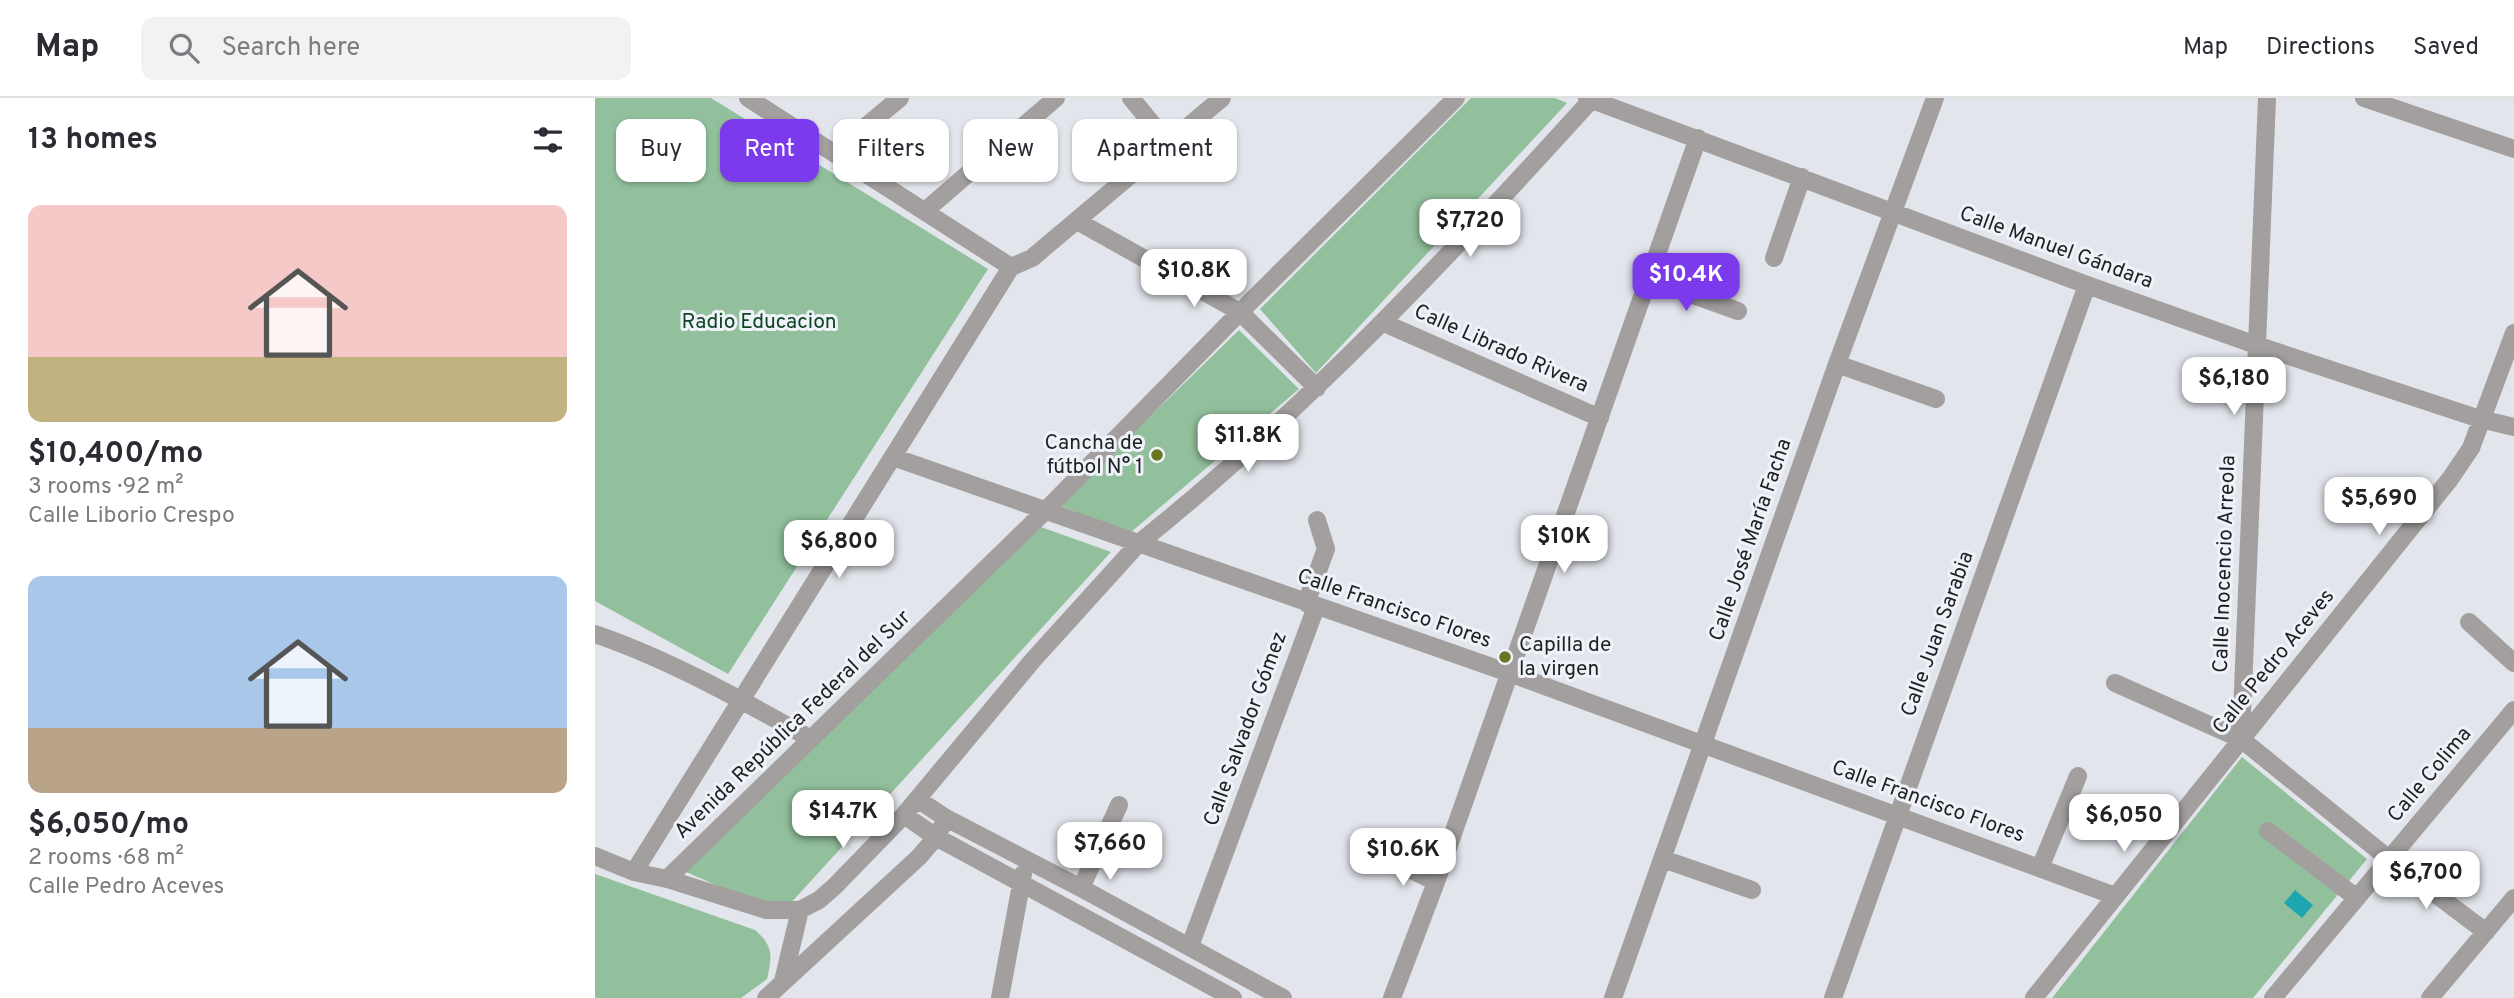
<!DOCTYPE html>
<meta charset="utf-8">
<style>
:root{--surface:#fff;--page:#f2f2f3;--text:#2b2b33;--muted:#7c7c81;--line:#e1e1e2;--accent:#7c3aed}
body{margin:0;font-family:Overpass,sans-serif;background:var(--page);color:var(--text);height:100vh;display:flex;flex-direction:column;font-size:26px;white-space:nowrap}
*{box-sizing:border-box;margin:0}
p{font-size:23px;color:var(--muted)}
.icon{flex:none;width:38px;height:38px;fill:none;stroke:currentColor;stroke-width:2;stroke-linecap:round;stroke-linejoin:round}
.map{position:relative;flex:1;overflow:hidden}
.details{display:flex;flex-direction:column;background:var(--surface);width:595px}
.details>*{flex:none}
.top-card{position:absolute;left:21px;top:21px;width:665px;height:63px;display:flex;gap:14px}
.price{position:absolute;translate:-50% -60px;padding:0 16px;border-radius:14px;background:#fff;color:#222;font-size:23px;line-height:46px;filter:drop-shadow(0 2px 4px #0008)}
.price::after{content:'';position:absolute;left:50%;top:42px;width:21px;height:16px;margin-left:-10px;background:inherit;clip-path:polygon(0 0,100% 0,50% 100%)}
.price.active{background:var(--accent);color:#fff}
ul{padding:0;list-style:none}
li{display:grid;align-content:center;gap:14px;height:371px;padding:0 28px}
li span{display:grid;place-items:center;height:217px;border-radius:14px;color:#555}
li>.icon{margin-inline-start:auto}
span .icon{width:126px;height:126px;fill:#fffc;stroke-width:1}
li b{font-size:30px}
h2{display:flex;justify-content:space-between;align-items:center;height:84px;padding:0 28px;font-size:30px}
.chip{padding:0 24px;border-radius:14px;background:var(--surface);box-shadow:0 2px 5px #0004;font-size:24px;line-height:63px}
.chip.active{background:var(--accent);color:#fff}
header{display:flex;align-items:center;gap:42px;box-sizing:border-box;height:98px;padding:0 35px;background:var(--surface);border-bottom:2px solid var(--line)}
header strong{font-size:33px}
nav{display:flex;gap:38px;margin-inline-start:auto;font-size:24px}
.search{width:490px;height:63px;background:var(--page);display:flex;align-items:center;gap:18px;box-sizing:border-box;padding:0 24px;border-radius:14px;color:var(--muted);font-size:26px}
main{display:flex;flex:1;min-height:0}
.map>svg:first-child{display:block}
.green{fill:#92c09c}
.water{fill:#1fa5af}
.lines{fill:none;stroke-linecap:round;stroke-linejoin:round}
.minor{stroke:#a29f9e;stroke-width:18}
.poi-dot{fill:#697521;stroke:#eff3f9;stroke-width:2.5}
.labels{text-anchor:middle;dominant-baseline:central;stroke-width:6;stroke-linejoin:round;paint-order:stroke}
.street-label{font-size:21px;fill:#1f2022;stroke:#eff3f9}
.park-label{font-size:21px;fill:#0e4522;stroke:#eff3f9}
.poi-label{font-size:21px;fill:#1f2022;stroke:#eff3f9;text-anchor:end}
</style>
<header>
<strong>Map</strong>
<div class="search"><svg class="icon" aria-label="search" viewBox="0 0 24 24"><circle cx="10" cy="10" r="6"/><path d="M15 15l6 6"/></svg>Search here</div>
<nav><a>Map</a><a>Directions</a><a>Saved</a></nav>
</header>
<main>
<section class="details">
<h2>13 homes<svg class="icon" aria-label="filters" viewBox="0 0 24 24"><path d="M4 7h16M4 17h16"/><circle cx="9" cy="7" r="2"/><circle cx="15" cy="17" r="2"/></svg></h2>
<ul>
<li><span style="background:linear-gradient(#f6c9c9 70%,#c2b280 0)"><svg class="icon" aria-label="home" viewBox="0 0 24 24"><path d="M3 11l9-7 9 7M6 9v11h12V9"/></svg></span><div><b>$10,400/mo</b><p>3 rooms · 92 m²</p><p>Calle Liborio Crespo</p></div></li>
<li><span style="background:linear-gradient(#a9c7e8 70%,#b9a48a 0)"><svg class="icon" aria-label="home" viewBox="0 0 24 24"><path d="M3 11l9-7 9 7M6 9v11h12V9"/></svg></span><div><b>$6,050/mo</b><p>2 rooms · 68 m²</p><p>Calle Pedro Aceves</p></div></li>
</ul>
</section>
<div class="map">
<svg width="1919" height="900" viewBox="0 0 1919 900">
<rect width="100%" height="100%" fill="#e2e5eb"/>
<path class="green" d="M 0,0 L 116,0 L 393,171 L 133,576 L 0,503 Z
M 876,0 L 960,0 L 972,5 L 721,275 L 665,211 Z
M 644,232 L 704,291 L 535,435 L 461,406 L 530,343 Z
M 443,428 L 516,454 L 194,807 C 158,807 122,787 89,773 Z
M 1647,659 L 1772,761 L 1658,900 L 1457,900 Z
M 0,776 L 160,832 C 179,848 177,859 172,881 L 146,900 L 0,900 Z"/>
<path class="water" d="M 1700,792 L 1718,807 L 1707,820 L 1689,805 Z"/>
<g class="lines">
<path class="minor" d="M 153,0 L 416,169
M 536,0 L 573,45
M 992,0 L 1492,187 L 1661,247 L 1885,321 L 1919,329
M 1769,0 L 1919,51
M 240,54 L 305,0
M 331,112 L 461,0
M 482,123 L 645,214 L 722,290
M 1179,160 L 1207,79
M 1053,181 L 1143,213
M 789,225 L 1005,320
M 1242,266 L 1341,301
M 298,359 L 914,575 L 1520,798
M 711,505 L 731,451 L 722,422
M 1874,524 L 1919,565
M 0,536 C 75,562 147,602 216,641
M 1520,585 L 1646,641 L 1794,761 L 1891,834
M 1646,641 L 1672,0
M 322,701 L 351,720 L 486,790 L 688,900
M 309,717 L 341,739 L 638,900
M 1673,733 L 1762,800
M 0,758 L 39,774 L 72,781 L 171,812 L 205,812 L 224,802 L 239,789 L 309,717 L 438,562 L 544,445 C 710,312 856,157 998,0
M 1068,761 L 1157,792
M 767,767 L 774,757 L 783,756 L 841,784
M 1445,770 L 1483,678
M 39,774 L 416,169 L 437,160 L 627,0
M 72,781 L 450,413 L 645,214 L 861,0
M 486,790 L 524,707
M 595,848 L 721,509
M 188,883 L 205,812
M 171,900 L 324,759 L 341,739 L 346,730
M 405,900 L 428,776
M 797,900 L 841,784 L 1103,40
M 1018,900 L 1242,266 L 1340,0
M 1238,900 L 1492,187
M 1439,900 L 1855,381 L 1876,350 L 1919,235
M 1678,900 L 1919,612
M 1835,900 L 1919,800"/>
</g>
<g class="poi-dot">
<circle cx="562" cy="357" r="7"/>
<circle cx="910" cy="559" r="7"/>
</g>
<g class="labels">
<g class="street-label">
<text transform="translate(1461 150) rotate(20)">Calle Manuel Gándara</text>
<text transform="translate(906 251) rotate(24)">Calle Librado Rivera</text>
<text transform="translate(1156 442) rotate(-71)">Calle José María Facha</text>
<text transform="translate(1630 466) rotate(-88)">Calle Inocencio Arreola</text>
<text transform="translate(799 511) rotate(19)">Calle Francisco Flores</text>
<text transform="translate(1343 536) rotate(-70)">Calle Juan Sarabia</text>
<text transform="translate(1679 564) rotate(-51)">Calle Pedro Aceves</text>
<text transform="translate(198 627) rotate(-44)">Avenida República Federal del Sur</text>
<text transform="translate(651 631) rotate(-70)">Calle Salvador Gómez</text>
<text transform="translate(1835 677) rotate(-50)">Calle Colima</text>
<text transform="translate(1333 704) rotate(20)">Calle Francisco Flores</text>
</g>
<g class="park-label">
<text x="164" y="224">Radio Educacion</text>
</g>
<g class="poi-label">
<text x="548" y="345">Cancha de<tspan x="548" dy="24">fútbol N° 1</tspan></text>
<text x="924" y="547" text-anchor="start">Capilla de<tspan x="924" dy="24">la virgen</tspan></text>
</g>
</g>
</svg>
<b class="price" style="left:875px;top:161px">$7,720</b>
<b class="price" style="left:599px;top:211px">$10.8K</b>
<b class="price active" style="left:1091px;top:215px">$10.4K</b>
<b class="price" style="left:1639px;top:319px">$6,180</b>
<b class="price" style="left:653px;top:376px">$11.8K</b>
<b class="price" style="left:1784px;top:439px">$5,690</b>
<b class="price" style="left:969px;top:477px">$10K</b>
<b class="price" style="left:244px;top:482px">$6,800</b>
<b class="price" style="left:248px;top:752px">$14.7K</b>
<b class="price" style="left:1529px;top:756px">$6,050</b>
<b class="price" style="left:515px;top:784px">$7,660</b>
<b class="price" style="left:808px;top:790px">$10.6K</b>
<b class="price" style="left:1831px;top:813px">$6,700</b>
<div class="top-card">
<a class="chip">Buy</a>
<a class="chip active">Rent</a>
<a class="chip">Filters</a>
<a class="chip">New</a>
<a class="chip">Apartment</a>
</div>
</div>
</main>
